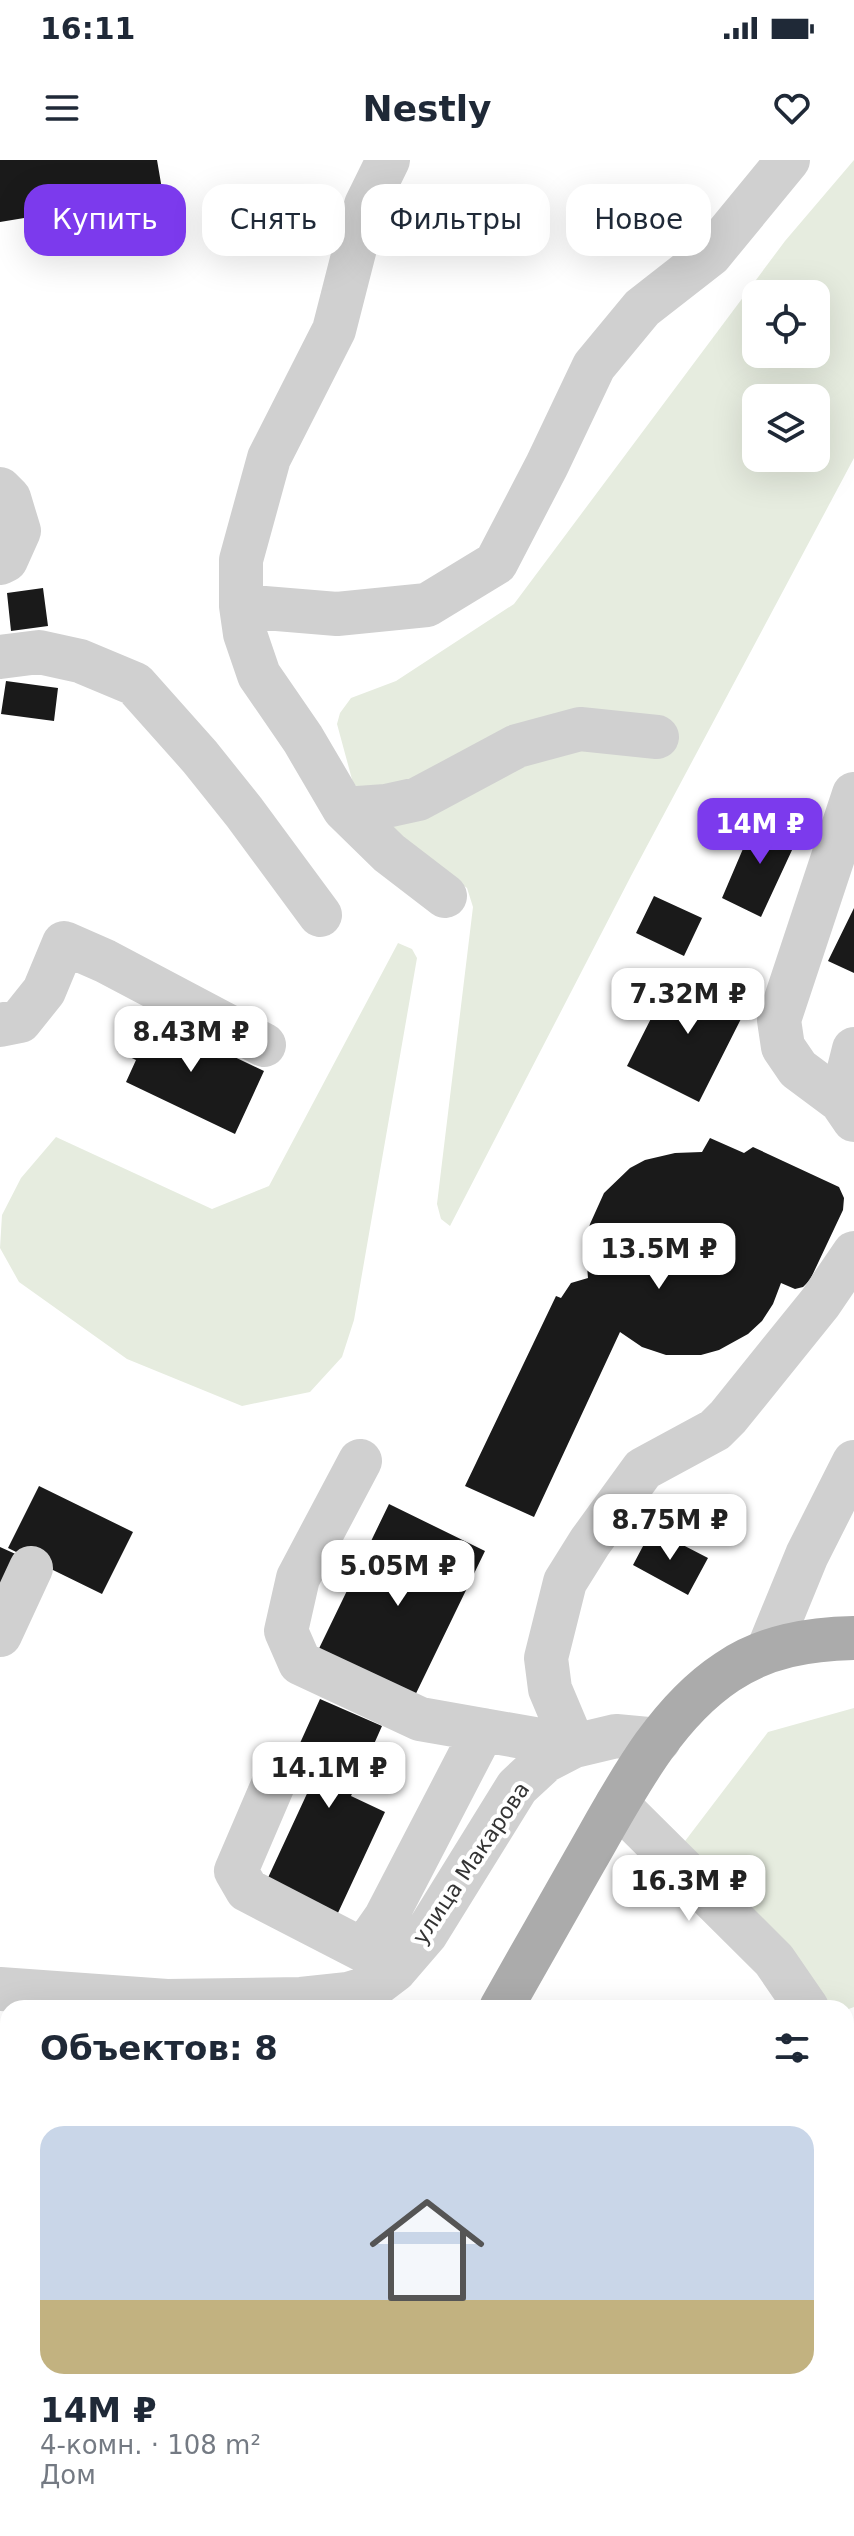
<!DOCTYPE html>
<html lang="ru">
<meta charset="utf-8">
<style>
:root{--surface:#fff;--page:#f6f6f7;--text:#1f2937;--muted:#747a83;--line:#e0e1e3;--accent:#7c3aed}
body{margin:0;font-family:"DejaVu Sans",sans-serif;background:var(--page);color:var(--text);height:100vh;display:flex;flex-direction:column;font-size:30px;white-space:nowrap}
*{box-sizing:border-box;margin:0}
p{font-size:26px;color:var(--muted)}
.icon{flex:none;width:44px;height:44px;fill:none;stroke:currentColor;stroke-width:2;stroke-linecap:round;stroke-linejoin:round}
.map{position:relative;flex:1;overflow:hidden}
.drawer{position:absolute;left:0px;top:1840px;width:854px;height:536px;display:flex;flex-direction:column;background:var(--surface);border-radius:24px 24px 0 0;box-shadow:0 8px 32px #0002}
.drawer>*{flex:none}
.top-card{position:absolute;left:24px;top:24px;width:806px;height:72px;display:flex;gap:16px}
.buttons{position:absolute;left:742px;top:120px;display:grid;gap:16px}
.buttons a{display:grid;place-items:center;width:88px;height:88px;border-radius:16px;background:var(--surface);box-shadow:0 8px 32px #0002;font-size:40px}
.price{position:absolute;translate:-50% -68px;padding:0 18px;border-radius:16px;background:#fff;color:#222;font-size:26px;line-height:52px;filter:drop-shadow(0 2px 4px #0008)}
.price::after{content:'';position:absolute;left:50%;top:48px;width:24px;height:18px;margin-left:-12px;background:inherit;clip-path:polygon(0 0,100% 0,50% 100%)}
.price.selected{background:var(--accent);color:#fff}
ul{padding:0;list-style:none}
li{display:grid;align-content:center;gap:16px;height:424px;padding:0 40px}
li+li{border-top:2px solid var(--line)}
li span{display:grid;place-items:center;height:248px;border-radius:24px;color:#555}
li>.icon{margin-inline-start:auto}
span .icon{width:144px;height:144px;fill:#fffc;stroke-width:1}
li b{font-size:34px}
h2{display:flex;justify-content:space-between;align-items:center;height:96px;padding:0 40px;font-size:34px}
.tag{padding:0 28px;border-radius:24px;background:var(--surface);box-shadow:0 8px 32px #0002;font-size:28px;line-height:72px}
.tag.selected{background:var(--accent);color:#fff}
.status{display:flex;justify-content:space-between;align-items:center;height:56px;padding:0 40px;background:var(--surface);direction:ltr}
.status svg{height:22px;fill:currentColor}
header{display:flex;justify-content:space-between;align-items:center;height:104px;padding:0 40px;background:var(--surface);font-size:36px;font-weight:800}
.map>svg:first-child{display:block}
.green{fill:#e6ecdf;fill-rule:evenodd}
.building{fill:#1a1a1a}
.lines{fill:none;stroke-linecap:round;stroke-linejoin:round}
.path{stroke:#cdcdcd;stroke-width:5;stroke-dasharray:4 4;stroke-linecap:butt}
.minor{stroke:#d0d0d0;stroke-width:44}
.major{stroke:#ababab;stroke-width:44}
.labels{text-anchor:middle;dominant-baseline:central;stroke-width:8;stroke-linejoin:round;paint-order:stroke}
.street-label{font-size:22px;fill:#333;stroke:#fff}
</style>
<div class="status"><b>16:11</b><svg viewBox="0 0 49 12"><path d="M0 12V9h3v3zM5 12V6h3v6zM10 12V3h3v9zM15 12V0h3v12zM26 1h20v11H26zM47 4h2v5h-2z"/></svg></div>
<header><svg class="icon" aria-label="menu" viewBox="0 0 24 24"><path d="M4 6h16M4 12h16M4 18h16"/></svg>Nestly<svg class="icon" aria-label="heart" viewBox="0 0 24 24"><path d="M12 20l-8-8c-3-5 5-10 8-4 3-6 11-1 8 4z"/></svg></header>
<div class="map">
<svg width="854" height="2376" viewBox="0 0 854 2376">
<rect width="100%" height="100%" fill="#fff"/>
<path class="green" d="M 854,0 L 854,298 L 631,716 L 450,1066 L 441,1059 L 437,1044 L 473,747 L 467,728 L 379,667 L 378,658 L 385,651 L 423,645 L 520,592 L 580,575 L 660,580 L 663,576 L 659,573 L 580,566 L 516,582 L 418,633 L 385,640 L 368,638 L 353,623 L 337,564 L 340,553 L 351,538 L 396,521 L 514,444 L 785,81 ZM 756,134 L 816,134 L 816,194 L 756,194 ZM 756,238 L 816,238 L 816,298 L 756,298 Z
M 398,783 L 412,789 L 417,798 L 354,1160 L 342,1197 L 310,1232 L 242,1246 L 127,1199 L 19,1122 L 0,1088 L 2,1055 L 21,1018 L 56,977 L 212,1049 L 269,1026 Z
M 854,1548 L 854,1847 L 846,1850 L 821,1848 L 679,1689 L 768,1572 Z
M 8,2342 L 8,2368 L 390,2368 L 396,2376 L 0,2376 L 0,2345 Z
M 531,2368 L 793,2368 L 791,2376 L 534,2376 Z"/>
<path class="building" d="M 0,0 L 157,0 L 163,35 L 0,62 Z
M 43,428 L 48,466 L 11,471 L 7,433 Z
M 6,521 L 58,528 L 54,561 L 1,554 Z
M 757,656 L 799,675 L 761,757 L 722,738 Z
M 654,736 L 702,758 L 684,796 L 636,773 Z
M 854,748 L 854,813 L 828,801 Z
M 676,809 L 748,845 L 699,942 L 627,906 Z
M 155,859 L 264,911 L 235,974 L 126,922 L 136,900 L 117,891 L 130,864 L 149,873 Z
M 710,978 L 744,993 L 753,987 L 839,1027 L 844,1038 L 843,1050 L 810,1120 L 803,1127 L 795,1129 L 781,1123 L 773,1144 L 762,1161 L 748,1174 L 719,1190 L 701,1195 L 666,1195 L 642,1187 L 620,1172 L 534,1357 L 465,1326 L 556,1136 L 561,1138 L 571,1123 L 588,1118 L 585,1082 L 590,1064 L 604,1033 L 630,1008 L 645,1000 L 675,993 L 702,992 Z
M 39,1326 L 133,1372 L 102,1434 L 8,1388 Z
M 389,1344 L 485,1391 L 407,1552 L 311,1505 Z
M 652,1369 L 708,1398 L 688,1435 L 633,1405 Z
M 0,1387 L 20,1396 L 0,1439 Z
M 320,1539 L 382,1566 L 351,1636 L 385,1652 L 337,1755 L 266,1722 L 311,1625 L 286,1614 Z
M 846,2099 L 854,2102 L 854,2116 L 846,2137 Z
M 846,2202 L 854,2205 L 854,2215 L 846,2236 Z"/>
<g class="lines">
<path class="path" d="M 0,1930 L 8,1927"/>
<path class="minor" d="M 388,0 L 366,45 L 334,170 L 269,298 L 241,400 L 241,446 L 337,454 L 427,445 L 496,403 L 547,305 L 594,206 L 642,148 L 710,95 L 788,0
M 0,329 L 9,338 L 19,371 L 6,400 L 0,403
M 241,446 L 245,474 L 259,515 L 303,579 L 344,649 L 389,693 L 445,736
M 0,497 L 39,492 L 80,501 L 135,524 L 200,597 L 244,652 L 320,755
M 854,634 L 779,860 L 783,887 L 798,909 L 841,941 L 854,960
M 344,649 L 386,646 L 418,639 L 517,586 L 580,569 L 657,577
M 0,865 L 20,861 L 44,831 L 64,783 L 105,801 L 264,885
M 841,941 L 854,889
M 360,1301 L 298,1418 L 286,1471 L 300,1503 L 420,1559 L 574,1586
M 0,1475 L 31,1408
M 768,1490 L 807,1395 L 854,1302
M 574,1586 L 550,1529 L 546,1498 L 565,1422 L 590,1382 L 643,1309 L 715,1270 L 728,1257 L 820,1143 L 854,1093
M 275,1620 L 236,1711 L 247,1730 L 363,1790 L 395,1810
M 617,1644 L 774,1800 L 807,1848
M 363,1790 L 386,1757 L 483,1570
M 0,1829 L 167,1841 L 301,1839 L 348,1834 L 374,1826 L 395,1810 L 426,1774 L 517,1627 L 545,1601 L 574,1586 L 616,1576 L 659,1580
M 846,1926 L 854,1942
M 846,2180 L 854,2167
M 0,2287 L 8,2286
M 846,2300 L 854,2283
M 809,2376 L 813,2368"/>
<path class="major" d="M 501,1848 C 529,1799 557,1749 585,1700 C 623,1634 662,1555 727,1512 C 765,1486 809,1479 854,1478
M 481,2368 L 484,2376"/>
</g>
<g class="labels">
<g class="street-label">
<text transform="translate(471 1703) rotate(-56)">улица Макарова</text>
</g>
</g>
</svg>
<div class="buttons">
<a><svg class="icon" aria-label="locate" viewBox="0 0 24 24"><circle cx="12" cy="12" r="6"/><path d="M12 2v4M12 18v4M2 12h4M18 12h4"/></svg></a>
<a><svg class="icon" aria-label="layers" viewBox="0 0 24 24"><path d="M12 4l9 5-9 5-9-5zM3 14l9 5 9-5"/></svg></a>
</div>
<b class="price selected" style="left:760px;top:706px">14M ₽</b>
<b class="price" style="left:688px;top:876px">7.32M ₽</b>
<b class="price" style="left:191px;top:914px">8.43M ₽</b>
<b class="price" style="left:659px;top:1131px">13.5M ₽</b>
<b class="price" style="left:670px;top:1402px">8.75M ₽</b>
<b class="price" style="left:398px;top:1448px">5.05M ₽</b>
<b class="price" style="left:329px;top:1650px">14.1M ₽</b>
<b class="price" style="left:689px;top:1763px">16.3M ₽</b>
<div class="top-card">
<a class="tag selected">Купить</a>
<a class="tag">Снять</a>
<a class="tag">Фильтры</a>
<a class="tag">Новое</a>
</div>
<section class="drawer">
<h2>Объектов: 8<svg class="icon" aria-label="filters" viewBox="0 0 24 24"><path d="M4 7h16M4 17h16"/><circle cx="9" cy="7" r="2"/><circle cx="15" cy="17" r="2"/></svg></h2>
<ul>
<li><span style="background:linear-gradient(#c9d6e8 70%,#c2b280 0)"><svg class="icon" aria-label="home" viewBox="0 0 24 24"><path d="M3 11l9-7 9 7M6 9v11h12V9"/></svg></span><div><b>14M ₽</b><p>4-комн. · 108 m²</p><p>Дом</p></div></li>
</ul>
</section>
</div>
